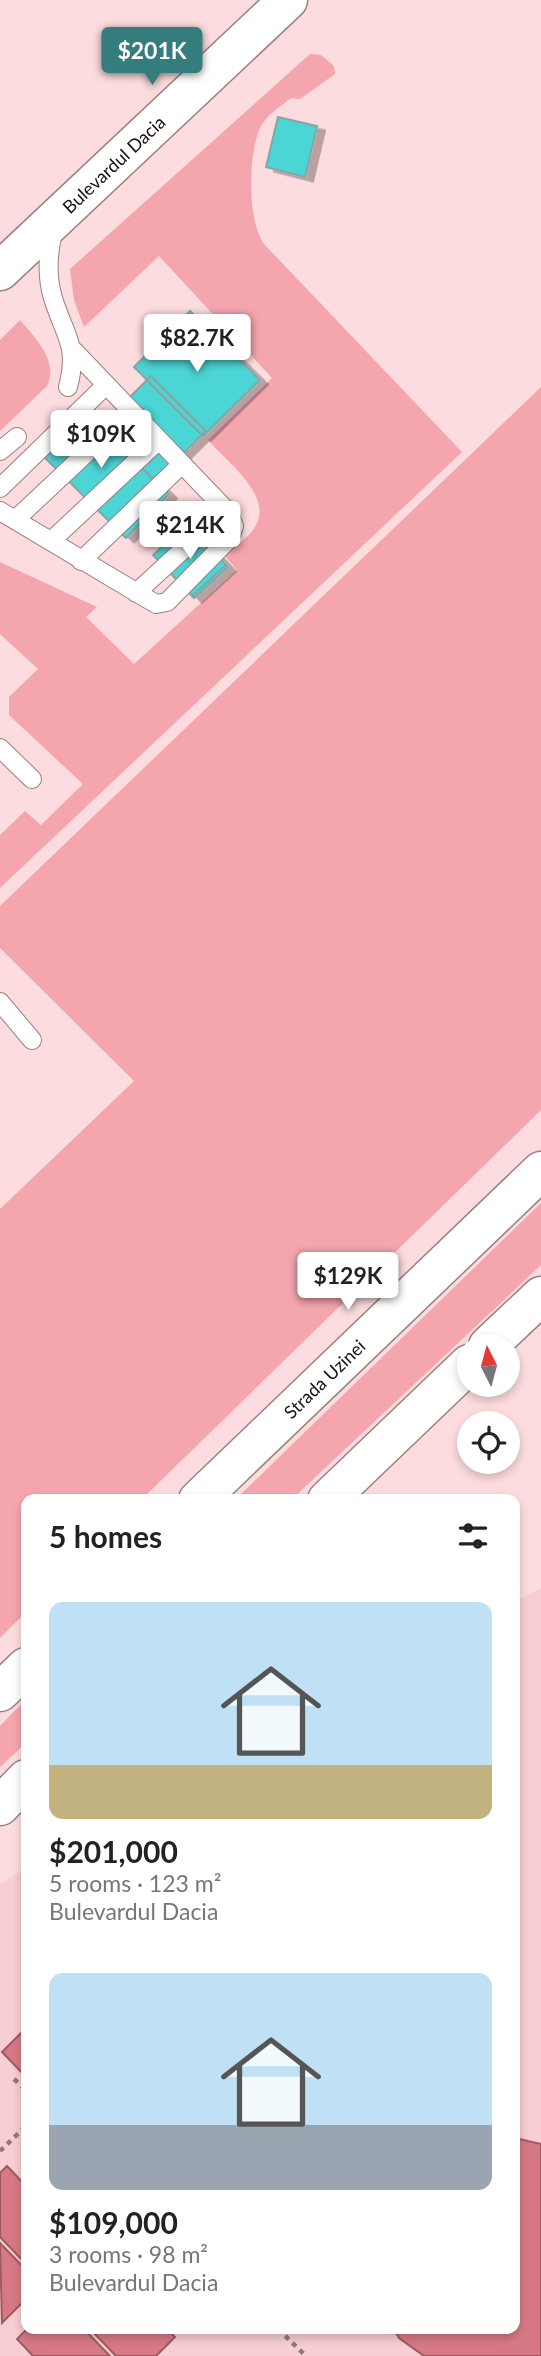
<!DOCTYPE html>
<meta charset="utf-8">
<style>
:root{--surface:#fff;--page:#f2f2f2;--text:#222;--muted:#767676;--accent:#347d7c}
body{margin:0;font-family:Lato,sans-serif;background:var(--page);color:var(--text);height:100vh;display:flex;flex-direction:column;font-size:26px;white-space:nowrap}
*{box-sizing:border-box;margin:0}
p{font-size:23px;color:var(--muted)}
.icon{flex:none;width:38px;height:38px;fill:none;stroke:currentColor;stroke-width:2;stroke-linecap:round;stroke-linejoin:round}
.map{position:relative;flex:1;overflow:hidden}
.panel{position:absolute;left:21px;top:1494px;width:499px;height:840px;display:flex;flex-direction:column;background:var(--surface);border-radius:14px;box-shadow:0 4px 10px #0003}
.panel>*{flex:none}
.needle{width:46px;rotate:354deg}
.tools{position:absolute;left:457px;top:1334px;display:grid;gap:14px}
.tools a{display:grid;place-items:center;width:63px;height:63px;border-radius:50%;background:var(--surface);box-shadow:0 4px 10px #0003;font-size:35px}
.price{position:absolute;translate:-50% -60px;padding:0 16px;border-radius:7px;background:#fff;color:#222;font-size:23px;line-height:46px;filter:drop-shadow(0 2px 4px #0008)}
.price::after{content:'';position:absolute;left:50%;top:42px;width:21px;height:16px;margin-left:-10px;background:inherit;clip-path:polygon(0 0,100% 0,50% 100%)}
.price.selected{background:var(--accent);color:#fff}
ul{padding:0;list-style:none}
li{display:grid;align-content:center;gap:14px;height:371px;padding:0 28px}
li span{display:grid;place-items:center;height:217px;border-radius:14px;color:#555}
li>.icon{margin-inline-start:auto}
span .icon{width:126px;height:126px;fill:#fffc;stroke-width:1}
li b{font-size:30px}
h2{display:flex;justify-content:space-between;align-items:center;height:84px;padding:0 28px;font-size:30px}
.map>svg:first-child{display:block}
.built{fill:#f7ced1}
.green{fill:#f5a5ae}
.water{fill:#d67985;stroke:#9e5a62;stroke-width:2}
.building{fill:#4bd5d4;stroke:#86a6a5;stroke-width:2;filter:url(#shadow)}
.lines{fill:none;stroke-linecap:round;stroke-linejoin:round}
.service-casing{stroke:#9c7f82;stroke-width:20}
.tertiary-casing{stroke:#9c7f82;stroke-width:41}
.secondary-casing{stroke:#9c7f82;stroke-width:41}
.path{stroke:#8f797a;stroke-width:4.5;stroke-dasharray:5 5;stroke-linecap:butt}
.service{stroke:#fff;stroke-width:18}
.tertiary{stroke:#fff;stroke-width:38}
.secondary{stroke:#fff;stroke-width:38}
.labels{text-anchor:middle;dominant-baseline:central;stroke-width:5;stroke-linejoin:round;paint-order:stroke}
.street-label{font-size:18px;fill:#1b1011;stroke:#fcdcde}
</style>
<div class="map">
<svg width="541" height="2356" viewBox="0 0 541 2356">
<defs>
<filter id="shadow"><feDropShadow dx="8" dy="4.5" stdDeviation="0" flood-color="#0004"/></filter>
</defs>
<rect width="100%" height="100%" fill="#fcdcde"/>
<path class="built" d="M 541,1588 L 541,2356 L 0,2356 L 0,1884 L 26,1868 L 26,2329 L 514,2329 L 514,1602 Z"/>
<path class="green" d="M 310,54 L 321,55 L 334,66 L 335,74 L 300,99 L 291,98 C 281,106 265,116 260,128 C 248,156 247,219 264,244 L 462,452 L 0,888 L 0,835 L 25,811 L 41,825 L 83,784 L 9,715 L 9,697 L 38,669 L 0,634 L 0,562 L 97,607 L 86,617 L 134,664 L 237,570 L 225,556 C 234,547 250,537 256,525 C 273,495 225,460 208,440 L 272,378 L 159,256 L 84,327 L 74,300 L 70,269 Z
M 20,320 C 36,339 59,361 47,386 L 0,431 L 0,340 Z
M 541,387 L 541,1110 L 141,1500 L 26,1500 L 26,1612 L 0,1638 L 0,1209 L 134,1081 L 0,948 L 0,906 Z
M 541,1203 L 541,1265 L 291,1500 L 235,1500 Z
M 26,1699 L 26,1743 L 0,1767 L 0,1726 Z"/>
<path class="water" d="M 26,2028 L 26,2077 L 2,2052 Z
M 515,2138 L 541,2144 L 541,2356 L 424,2356 L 399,2338 L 394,2329 L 514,2329 Z
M 7,2166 L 26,2186 L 26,2264 L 0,2237 L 0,2173 Z
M 0,2243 L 26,2270 L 26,2299 L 2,2323 Z
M 27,2329 L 84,2329 L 110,2356 L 33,2356 L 17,2339 Z
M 90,2329 L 167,2329 L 175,2337 L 156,2356 L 116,2356 Z"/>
<path class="building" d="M 278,117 L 317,126 L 305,177 L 266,167 Z
M 190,311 L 260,380 L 203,436 L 134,367 Z
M 151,376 L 206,431 L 155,481 L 100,427 Z
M 76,403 L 169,494 L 126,538 L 33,446 Z
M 187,524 L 228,567 L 194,598 L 153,555 Z
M 226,565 L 228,567 L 194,598 L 192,596 Z"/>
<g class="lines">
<defs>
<path id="service" d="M 54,228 C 48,251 46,275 53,298 C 65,337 79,345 68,387
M 0,451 L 17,437
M 0,488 L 106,385
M 0,511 L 156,604 L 167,602 L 230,538 L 234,526 L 228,512 L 74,351
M 15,520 L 131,411
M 51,541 L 159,440
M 81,561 L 182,464
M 136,593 L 226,510
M 0,748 L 32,779
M 0,1002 L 32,1040"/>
<g id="tertiary">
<path d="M 488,1346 L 541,1296"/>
<path id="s1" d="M 198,1500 L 541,1171"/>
<path d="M 327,1500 L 469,1364"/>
<path d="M 0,1692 L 26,1667"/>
<path d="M 0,1806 L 26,1779"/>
</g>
<g id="secondary">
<path id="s2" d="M 0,271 L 288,0"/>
</g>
</defs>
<use href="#service" class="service-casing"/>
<use href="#tertiary" class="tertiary-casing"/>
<use href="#secondary" class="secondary-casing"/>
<path class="path" d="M 14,2079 L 26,2090
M 0,2151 L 26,2126
M 278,2329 L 306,2356"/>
<use href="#service" class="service"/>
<use href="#tertiary" class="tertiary"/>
<use href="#secondary" class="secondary"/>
</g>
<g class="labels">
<g class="street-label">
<text stroke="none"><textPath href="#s2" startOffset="156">Bulevardul Dacia</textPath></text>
<text stroke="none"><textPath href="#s1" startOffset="175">Strada Uzinei</textPath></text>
</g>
</g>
</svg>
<div class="tools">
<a><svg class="needle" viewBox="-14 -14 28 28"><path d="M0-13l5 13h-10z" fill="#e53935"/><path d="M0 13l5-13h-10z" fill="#767676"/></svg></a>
<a><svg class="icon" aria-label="locate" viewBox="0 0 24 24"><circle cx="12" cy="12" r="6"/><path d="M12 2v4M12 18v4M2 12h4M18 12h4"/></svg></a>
</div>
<b class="price selected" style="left:152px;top:87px">$201K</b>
<b class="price" style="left:197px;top:374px">$82.7K</b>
<b class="price" style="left:101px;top:470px">$109K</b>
<b class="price" style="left:190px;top:561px">$214K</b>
<b class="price" style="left:348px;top:1312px">$129K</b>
<section class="panel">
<h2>5 homes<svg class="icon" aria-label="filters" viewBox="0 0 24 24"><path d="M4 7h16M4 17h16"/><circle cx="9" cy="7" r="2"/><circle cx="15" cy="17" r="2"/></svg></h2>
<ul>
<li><span style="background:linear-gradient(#bfe0f5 75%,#c2b280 0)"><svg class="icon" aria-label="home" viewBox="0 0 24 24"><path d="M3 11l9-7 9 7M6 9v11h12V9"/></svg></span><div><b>$201,000</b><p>5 rooms · 123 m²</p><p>Bulevardul Dacia</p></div></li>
<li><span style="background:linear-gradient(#bfe0f5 70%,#9aa5b1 0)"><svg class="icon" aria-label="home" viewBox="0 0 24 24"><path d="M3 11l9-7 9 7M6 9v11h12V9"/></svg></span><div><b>$109,000</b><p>3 rooms · 98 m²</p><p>Bulevardul Dacia</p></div></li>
</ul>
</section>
</div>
